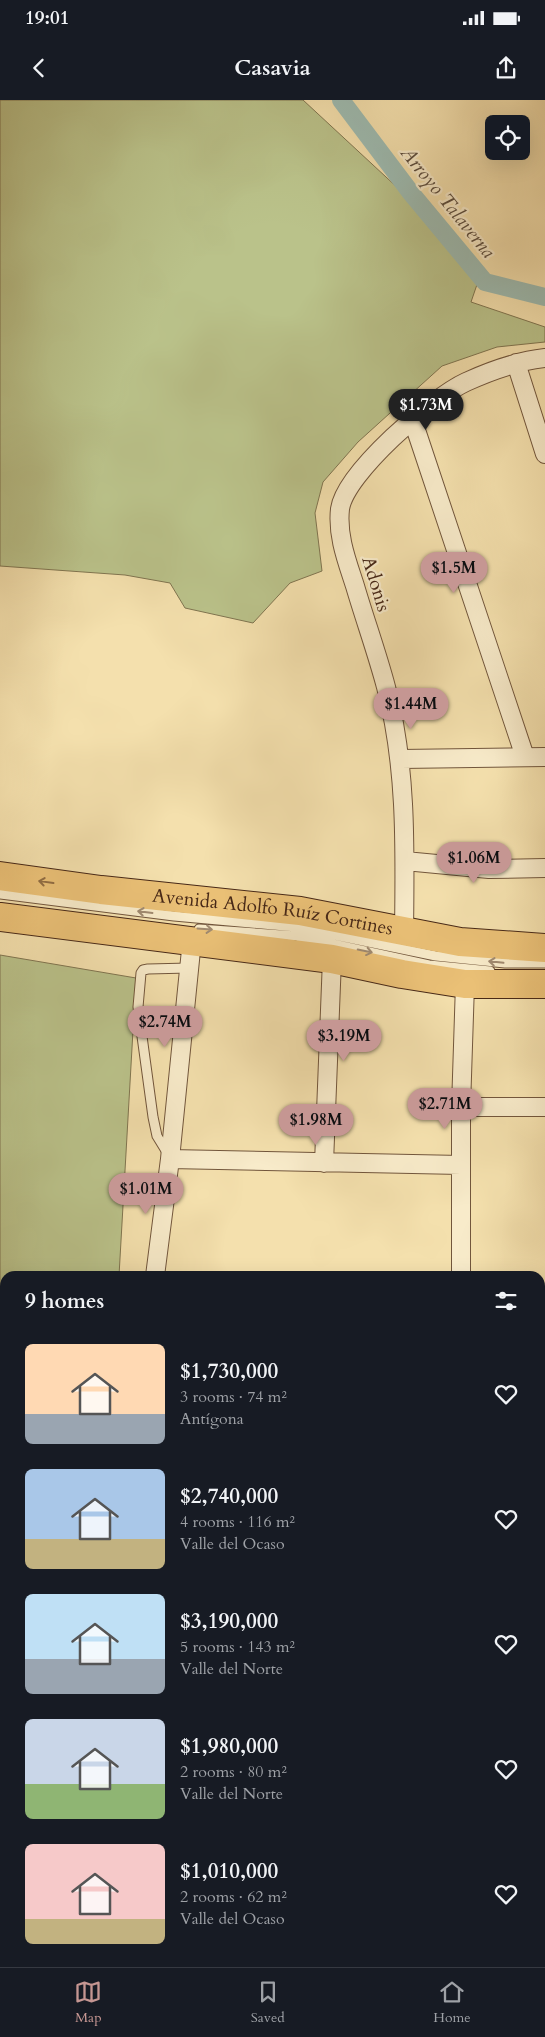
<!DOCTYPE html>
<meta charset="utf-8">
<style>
:root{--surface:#171b24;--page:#242831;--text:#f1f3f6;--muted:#9ea1a6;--line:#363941;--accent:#c59692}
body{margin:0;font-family:Cardo,serif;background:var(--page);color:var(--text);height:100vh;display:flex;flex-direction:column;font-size:19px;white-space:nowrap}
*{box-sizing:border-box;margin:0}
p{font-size:16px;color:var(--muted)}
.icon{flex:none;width:28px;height:28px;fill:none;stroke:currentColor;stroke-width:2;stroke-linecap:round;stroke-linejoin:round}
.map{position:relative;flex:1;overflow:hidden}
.sheet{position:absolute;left:0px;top:1171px;width:545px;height:696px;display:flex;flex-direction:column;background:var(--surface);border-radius:15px 15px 0 0;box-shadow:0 5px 20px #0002}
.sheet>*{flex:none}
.tools{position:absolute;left:485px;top:15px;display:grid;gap:10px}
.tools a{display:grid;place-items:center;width:45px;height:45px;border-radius:8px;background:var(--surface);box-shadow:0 5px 20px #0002;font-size:25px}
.price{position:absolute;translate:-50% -42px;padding:0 11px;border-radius:18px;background:var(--accent);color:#111;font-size:16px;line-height:32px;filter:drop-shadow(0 1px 2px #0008)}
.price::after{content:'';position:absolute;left:50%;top:30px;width:15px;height:11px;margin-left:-8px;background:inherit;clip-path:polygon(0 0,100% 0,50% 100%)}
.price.active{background:#222;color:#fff}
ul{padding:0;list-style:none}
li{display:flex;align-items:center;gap:15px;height:125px;padding:0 25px}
li span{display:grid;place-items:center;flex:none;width:140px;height:100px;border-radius:8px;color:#555}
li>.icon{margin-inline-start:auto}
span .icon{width:60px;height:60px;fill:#fffc;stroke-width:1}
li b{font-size:21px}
h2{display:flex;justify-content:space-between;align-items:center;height:60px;padding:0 25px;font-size:21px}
.status{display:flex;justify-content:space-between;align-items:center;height:35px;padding:0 25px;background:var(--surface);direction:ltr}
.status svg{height:14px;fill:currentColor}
header{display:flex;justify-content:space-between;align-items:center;height:65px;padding:0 25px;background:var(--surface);font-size:22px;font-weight:700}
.dock{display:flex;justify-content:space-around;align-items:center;height:70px;border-top:1px solid var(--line);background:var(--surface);font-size:14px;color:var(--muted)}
.dock a{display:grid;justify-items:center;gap:2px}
.dock .active{color:var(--accent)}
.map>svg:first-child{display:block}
.green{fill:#bac28a;stroke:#807550}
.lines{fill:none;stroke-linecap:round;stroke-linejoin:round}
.canal{stroke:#9dbbb1;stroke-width:18}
.lane-casing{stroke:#72563c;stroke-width:11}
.street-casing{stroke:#72563c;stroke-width:20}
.primary-casing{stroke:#472817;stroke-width:30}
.lane{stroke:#f8ebca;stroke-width:9}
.street{stroke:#f8ebca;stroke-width:18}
.primary{stroke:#eac076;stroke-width:28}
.oneway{stroke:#906c42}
.oneway2{stroke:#a08a70}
.labels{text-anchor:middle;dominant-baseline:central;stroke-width:4.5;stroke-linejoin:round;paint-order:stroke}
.street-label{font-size:19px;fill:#472817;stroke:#f8ebca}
.water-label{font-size:20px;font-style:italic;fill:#5c4d3e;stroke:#f8ebca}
</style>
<div class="status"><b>19:01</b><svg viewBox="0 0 49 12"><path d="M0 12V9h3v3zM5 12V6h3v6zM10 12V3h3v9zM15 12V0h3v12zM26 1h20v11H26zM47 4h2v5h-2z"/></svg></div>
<header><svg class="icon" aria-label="back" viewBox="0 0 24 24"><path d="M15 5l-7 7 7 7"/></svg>Casavia<svg class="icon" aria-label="share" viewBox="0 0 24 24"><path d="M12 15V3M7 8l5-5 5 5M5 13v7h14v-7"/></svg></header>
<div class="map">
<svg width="545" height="1867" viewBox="0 0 545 1867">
<rect width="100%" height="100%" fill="#f4e0ad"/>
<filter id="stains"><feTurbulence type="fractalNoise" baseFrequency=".004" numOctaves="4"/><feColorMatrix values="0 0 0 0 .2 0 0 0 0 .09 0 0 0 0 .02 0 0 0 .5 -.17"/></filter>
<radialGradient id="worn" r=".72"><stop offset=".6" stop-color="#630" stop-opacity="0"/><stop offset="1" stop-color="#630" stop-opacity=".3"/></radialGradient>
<path class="green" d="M 0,0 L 303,0 L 483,167 L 471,202 L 545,227 L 545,242 L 497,247 L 442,266 L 358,342 L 323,382 L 315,413 L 322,471 L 290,483 L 253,523 L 185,508 L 170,483 L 125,475 L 0,466 Z
M 0,855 L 136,878 L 119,1176 L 5,1176 L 5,1702 L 0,1702 Z"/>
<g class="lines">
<path class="canal" d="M 341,0 L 411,93 L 485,182 L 545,197"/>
<defs>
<path id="lane" d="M 0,794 L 174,816 L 296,827 L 436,856 L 505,863 L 545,863
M 199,829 L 296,836 L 429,865 L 490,871
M 168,1054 L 157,1036 L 153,1017 L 138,907 L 141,873 L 143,870 L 148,869 L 189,868
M 0,1768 L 5,1764
M 0,1832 L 5,1830
M 199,1867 L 199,1862
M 219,1867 L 220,1862"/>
<path id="street" d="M 516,263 L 545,354
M 413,321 L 525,657
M 401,659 L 545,657
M 405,761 L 489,769 L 545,768
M 404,832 C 405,750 407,667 386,587 C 377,553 365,520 355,486 C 347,461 337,436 340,409 C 345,373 433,297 466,282 C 490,271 518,261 545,258
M 461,1007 L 545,1007
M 170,1059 L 461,1065
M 324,1063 L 332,859
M 155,1176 L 170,1059 L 192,840
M 461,1176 L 461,1007 L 465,884
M 540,1588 L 545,1587
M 540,1644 L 545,1642
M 540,1796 L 545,1796"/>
<g id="primary">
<path id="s1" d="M 0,776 L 101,790 L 300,811 L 460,842 L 545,848"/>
<path d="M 0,817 L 332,859 L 402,874 L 465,884 L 545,884"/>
</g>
</defs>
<use href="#lane" class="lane-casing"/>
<use href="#street" class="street-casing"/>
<use href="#primary" class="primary-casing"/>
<use href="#lane" class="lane"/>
<use href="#street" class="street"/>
<use href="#primary" class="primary"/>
</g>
<defs><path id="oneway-shaft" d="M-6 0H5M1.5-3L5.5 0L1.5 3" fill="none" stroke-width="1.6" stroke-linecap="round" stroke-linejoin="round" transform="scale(1.25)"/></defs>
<use class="oneway" href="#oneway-shaft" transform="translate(46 782) rotate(-172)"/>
<g class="oneway2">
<use href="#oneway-shaft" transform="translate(145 812) rotate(-173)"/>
<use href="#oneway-shaft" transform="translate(205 829) rotate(4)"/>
<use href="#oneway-shaft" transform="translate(365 851) rotate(12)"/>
<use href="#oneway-shaft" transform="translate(496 862) rotate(-174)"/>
</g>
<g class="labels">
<g class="street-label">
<text transform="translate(376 484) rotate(73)">Adonis</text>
<text stroke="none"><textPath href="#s1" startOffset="275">Avenida Adolfo Ruíz Cortines</textPath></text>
</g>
<g class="water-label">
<text transform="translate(448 102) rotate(51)">Arroyo Talaverna</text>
</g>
</g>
<rect width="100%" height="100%" filter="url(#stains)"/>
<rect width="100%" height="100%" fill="url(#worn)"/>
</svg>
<div class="tools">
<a><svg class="icon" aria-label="locate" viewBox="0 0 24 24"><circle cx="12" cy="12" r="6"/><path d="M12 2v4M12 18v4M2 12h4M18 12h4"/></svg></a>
</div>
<b class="price active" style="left:426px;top:331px">$1.73M</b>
<b class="price" style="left:454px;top:494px">$1.5M</b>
<b class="price" style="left:411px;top:630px">$1.44M</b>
<b class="price" style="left:474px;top:784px">$1.06M</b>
<b class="price" style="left:165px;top:948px">$2.74M</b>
<b class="price" style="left:344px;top:962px">$3.19M</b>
<b class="price" style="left:445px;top:1030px">$2.71M</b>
<b class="price" style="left:316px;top:1046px">$1.98M</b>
<b class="price" style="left:146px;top:1115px">$1.01M</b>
<section class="sheet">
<h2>9 homes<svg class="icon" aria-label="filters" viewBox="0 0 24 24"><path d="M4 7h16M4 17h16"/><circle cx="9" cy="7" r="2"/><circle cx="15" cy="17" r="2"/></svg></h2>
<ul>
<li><span style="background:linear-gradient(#ffd9b3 70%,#9aa5b1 0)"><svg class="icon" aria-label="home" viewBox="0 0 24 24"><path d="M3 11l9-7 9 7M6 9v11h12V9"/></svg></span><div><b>$1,730,000</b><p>3 rooms · 74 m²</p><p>Antígona</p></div><svg class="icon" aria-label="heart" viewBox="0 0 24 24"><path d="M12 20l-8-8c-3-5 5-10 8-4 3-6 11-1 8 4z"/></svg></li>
<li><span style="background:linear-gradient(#a9c7e8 70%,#c2b280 0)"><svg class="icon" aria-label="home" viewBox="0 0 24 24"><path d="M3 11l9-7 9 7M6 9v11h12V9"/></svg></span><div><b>$2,740,000</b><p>4 rooms · 116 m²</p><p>Valle del Ocaso</p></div><svg class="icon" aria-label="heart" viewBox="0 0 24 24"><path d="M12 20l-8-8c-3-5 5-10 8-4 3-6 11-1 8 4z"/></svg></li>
<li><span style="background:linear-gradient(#bfe0f5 65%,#9aa5b1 0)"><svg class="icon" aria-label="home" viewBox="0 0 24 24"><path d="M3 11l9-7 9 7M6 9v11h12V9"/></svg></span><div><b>$3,190,000</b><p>5 rooms · 143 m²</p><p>Valle del Norte</p></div><svg class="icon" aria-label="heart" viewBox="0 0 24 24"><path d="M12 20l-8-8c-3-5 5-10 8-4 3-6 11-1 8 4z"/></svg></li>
<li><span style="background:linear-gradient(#c9d6e8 65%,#8fb573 0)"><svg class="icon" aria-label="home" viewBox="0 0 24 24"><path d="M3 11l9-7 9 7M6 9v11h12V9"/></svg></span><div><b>$1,980,000</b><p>2 rooms · 80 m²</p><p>Valle del Norte</p></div><svg class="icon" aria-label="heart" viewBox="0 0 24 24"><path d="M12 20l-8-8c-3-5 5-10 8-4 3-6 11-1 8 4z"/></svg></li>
<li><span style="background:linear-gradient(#f6c9c9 75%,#c2b280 0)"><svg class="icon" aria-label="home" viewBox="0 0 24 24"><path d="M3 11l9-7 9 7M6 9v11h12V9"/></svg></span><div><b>$1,010,000</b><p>2 rooms · 62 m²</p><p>Valle del Ocaso</p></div><svg class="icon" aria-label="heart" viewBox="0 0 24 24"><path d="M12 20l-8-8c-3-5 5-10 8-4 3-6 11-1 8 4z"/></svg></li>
</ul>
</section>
</div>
<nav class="dock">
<a class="active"><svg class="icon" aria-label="map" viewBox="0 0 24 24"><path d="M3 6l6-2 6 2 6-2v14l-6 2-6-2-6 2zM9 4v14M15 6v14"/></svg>Map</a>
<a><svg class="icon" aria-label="saved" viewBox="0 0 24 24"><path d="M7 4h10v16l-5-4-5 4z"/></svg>Saved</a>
<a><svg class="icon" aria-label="home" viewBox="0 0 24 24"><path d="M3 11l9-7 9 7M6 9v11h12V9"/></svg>Home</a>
</nav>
